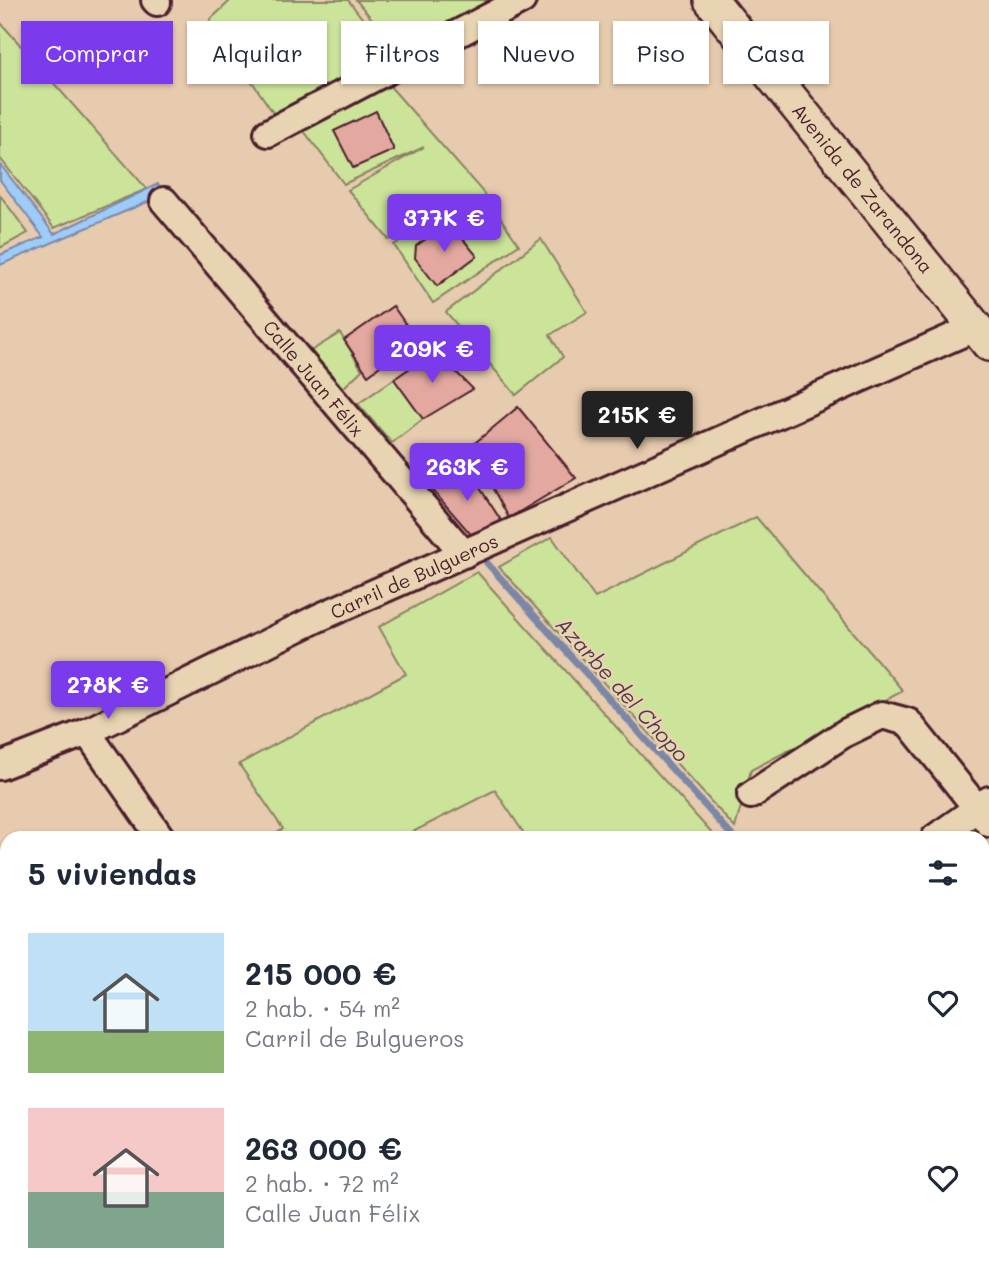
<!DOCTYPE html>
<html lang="es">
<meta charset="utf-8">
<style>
:root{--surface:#fff;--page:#f6f6f7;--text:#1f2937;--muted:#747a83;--accent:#7c3aed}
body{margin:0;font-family:Mali,sans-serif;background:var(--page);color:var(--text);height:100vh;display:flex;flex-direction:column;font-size:26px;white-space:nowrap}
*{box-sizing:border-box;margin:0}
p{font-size:23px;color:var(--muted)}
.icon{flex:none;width:38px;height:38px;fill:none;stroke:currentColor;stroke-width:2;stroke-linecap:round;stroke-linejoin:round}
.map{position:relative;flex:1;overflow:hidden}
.drawer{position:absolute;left:0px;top:831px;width:990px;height:450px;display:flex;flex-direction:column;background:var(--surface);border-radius:21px 21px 0 0;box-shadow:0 2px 5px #0004}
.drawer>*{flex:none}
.banner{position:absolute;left:21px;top:21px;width:948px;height:63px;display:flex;gap:14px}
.price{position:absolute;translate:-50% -60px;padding:0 16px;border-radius:7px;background:var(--accent);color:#fff;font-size:23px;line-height:46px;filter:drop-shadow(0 2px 4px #0008)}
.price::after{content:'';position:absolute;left:50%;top:42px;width:21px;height:16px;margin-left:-10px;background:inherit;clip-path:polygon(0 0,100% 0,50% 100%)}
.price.current{background:#222;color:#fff}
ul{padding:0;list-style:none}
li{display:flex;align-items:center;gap:21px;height:175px;padding:0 28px}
li span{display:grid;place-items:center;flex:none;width:196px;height:140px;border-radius:0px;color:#555}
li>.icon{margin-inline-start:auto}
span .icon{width:84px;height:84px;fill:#fffc;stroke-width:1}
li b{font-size:30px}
h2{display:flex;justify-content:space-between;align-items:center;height:84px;padding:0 28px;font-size:30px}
.pill{padding:0 24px;border-radius:0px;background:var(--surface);box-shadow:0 2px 5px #0004;font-size:24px;line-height:63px}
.pill.current{background:var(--accent);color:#fff}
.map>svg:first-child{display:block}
.green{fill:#cbe49a;stroke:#8a8262;stroke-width:2}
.water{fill:#9dccf8;stroke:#7c87a6;stroke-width:2}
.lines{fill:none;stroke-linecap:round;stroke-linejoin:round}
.stream{stroke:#7c87a6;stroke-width:7}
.building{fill:#e3a9a1;stroke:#4a1f2b;stroke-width:2}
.minor-casing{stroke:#4a1f2b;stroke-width:32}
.tertiary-casing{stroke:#4a1f2b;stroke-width:38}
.minor{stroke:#e8d4b2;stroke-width:26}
.tertiary{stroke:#e8d4b2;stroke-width:33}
.labels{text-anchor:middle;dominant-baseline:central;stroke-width:5;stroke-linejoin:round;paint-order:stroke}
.street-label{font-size:19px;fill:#4a1f2b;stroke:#e8d4b2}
.water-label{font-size:21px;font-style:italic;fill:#56394a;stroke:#e8d4b2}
</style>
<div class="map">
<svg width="989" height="1280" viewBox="0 0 989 1280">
<rect width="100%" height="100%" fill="#e7cbaf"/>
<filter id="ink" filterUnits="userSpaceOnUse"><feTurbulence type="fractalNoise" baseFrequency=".0143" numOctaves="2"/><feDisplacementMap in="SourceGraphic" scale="14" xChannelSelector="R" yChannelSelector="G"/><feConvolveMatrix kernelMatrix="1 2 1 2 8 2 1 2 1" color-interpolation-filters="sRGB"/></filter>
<g filter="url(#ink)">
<path class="green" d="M 231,0 L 348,0 L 390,54 L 274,114 L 210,20 Z
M 356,0 L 492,0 L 493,2 L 399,52 Z
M 0,22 L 147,189 L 54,228 L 0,158 Z
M 389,85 L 481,190 L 519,245 L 433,303 L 394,245 L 467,198 L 389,240 L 348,190 L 424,147 L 344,184 L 304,131 Z
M 0,195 L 28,233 L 0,248 Z
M 541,239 L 587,312 L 550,335 L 563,357 L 516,395 L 446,312 Z
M 340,333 L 362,370 L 343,388 L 311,351 Z
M 394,379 L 423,419 L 392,443 L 358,404 Z
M 756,517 L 903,691 L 751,770 L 735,828 L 499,567 L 552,537 L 595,598 Z
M 477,572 L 716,838 L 527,838 L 495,790 L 401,838 L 268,838 L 283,829 L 239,764 L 406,674 L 379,627 Z"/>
<path class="water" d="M 0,164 L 54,234 L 158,184 L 166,194 L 0,265 L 0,255 L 43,237 L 0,180 Z"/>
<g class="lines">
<path class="stream" d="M 487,563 L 734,838
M 984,1123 L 989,1129"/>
</g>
<path class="building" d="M 376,111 L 394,150 L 353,168 L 334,131 Z
M 449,222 L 477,256 L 437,286 L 415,258 L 416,246 Z
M 393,306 L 416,339 L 368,375 L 344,340 Z
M 435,351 L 473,389 L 423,419 L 394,379 Z
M 518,407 L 576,478 L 509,518 L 470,447 Z
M 467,468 L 502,522 L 474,538 L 430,487 Z"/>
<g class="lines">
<defs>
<path id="minor" d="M 155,0 L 157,2
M 268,133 L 522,0
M 164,201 L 464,554
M 87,732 L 318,618 L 976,327
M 0,766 L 87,732 L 161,838
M 751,795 L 845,733 L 882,715 L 908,722 L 989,823
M 935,838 L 989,800
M 466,1274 L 470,1280"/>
<path id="tertiary" d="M 711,0 L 989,344"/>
</defs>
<use href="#minor" class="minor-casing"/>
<use href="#tertiary" class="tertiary-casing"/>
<use href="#minor" class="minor"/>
<use href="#tertiary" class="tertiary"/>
</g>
</g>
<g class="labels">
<g class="street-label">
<text transform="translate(863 188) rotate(51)">Avenida de Zarandona</text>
<text transform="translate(314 378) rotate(50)">Calle Juan Félix</text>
<text transform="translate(414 576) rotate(-24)">Carril de Bulgueros</text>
</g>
<g class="water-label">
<text transform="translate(623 689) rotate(48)">Azarbe del Chopo</text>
</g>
</g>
</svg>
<b class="price" style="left:444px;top:254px">377K €</b>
<b class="price" style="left:432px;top:385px">209K €</b>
<b class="price current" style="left:637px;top:451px">215K €</b>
<b class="price" style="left:467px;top:503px">263K €</b>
<b class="price" style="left:108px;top:721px">278K €</b>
<div class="banner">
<a class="pill current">Comprar</a>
<a class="pill">Alquilar</a>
<a class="pill">Filtros</a>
<a class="pill">Nuevo</a>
<a class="pill">Piso</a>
<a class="pill">Casa</a>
</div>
<section class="drawer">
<h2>5 viviendas<svg class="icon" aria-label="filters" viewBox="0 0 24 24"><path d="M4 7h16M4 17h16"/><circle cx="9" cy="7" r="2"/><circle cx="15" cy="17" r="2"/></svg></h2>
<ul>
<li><span style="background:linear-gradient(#bfe0f5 70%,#8fb573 0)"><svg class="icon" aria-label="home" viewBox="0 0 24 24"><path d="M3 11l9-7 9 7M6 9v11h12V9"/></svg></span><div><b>215 000 €</b><p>2 hab. · 54 m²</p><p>Carril de Bulgueros</p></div><svg class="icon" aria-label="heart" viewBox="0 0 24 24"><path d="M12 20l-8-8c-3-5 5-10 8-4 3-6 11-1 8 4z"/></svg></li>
<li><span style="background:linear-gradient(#f6c9c9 60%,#7fa58c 0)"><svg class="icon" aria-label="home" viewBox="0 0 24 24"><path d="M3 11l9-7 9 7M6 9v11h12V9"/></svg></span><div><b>263 000 €</b><p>2 hab. · 72 m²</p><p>Calle Juan Félix</p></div><svg class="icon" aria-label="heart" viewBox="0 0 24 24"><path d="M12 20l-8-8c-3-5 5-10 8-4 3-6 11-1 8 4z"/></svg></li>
</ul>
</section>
</div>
